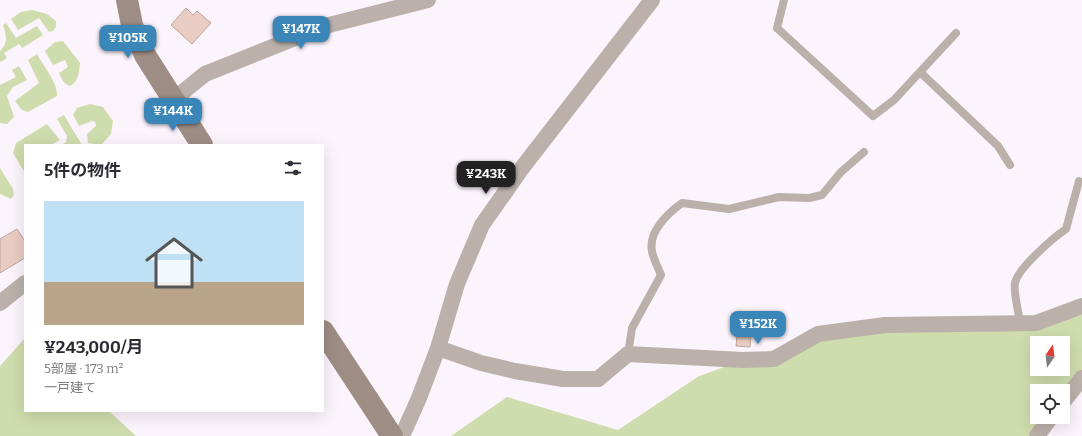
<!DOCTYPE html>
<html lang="ja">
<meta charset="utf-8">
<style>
:root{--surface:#fff;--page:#f7f7f7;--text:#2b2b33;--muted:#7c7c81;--accent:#3a86b9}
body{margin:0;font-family:Bitter,"Noto Sans JP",serif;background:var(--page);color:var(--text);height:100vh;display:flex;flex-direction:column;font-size:15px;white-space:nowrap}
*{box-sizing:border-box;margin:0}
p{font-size:13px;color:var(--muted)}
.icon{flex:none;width:22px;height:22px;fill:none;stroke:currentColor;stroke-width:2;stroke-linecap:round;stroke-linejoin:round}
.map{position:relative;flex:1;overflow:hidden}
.panel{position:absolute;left:24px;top:144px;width:300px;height:268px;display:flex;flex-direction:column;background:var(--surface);border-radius:0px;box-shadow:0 4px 16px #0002}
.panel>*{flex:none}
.needle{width:26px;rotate:14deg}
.tools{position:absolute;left:1030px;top:336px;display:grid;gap:8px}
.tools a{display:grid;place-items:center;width:40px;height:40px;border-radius:0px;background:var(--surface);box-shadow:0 4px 16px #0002;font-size:20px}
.price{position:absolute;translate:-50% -34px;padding:0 9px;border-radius:8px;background:var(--accent);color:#fff;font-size:13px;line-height:26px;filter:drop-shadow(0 1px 2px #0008)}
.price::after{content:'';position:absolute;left:50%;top:24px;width:12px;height:9px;margin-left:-6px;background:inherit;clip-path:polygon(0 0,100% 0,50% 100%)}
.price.on{background:#222;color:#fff}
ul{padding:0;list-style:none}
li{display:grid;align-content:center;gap:8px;height:212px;padding:0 20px}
li span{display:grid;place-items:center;height:124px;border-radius:0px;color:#555}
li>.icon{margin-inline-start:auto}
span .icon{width:72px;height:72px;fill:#fffc;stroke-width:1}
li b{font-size:17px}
h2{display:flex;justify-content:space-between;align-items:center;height:48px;padding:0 20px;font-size:17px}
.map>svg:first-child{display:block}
.green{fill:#cfdcad;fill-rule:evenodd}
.building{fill:#e9ccc2;stroke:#c0a59c}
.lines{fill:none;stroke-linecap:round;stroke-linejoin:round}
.lane{stroke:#bbb0aa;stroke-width:8}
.street{stroke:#bbb0aa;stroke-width:16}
.secondary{stroke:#9e8d85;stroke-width:22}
</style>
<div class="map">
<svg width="1082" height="436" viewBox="0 0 1082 436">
<rect width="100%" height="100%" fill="#fcf4fd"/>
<path class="green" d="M 32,10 L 47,14 L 56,21 L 56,27 L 53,31 L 49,32 L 39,18 L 18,30 L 11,19 L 21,12 Z
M 6,23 L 16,38 L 37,26 L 43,35 L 22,48 L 19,44 L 4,53 L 7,58 L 0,62 L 0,51 C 9,42 6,35 3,25 Z
M 63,41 L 80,63 C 79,72 79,81 70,86 C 64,84 62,80 59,73 L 68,67 L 65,60 L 53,65 L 45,51 L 55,42 Z
M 37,54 C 43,66 58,82 57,96 L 28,112 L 22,110 L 15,101 L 39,83 L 28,60 Z
M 19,66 L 27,80 L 13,87 L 7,96 L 14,117 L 7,124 L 0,123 L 0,85 L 16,77 L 12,70 Z
M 90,104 L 103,107 L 113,121 L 111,134 L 101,145 L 88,143 L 87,134 L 96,126 L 95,122 L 92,121 L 79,126 L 73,115 L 77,108 Z
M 64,115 L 82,145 L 62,145 L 66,142 L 67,136 L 57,119 Z
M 47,124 L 60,140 L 51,145 L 25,145 L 25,173 L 13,153 L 16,143 Z
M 0,168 L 13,189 L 14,195 L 11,199 L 0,194 Z
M 1082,306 L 1082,381 L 1063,391 L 1037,391 L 1037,417 L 1053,417 L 1038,436 L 451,436 L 507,397 L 618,430 L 699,376 L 818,334 L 1070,312 ZM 1037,343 L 1063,343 L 1063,369 L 1037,369 Z
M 25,338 L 25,411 L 109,411 L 136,436 L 0,436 L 0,366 Z"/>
<path class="building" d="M 186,8 L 193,15 L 197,11 L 211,23 L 192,44 L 171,25 Z
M 17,229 L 25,241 L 25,258 L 0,273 L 0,239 Z
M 738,325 L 749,326 L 748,332 L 751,334 L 750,347 L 736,346 Z"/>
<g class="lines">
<path class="lane" d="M 784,0 L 777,28 L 873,116 L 894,100 L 956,33
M 920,72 L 998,146 L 1010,165
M 1020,323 C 1019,314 1013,291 1015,283 C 1018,268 1053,238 1066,229 L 1079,181
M 628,354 L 632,328 L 661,275 C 658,267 653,259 652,251 C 648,232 668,213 682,203 L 729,209 L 779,197 L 809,198 L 822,195 L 841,172 L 864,152"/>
<path class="street" d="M 173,100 L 205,74 L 325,26 L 428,0
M 0,303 L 25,283
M 438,348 L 481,363 L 515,371 L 563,379 L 598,379 L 628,354 L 743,360 L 774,359 L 818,334 L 885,325 L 1036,323 L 1082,306
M 1063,402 L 1082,378
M 402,436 L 419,398 L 438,348 L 457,284 L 482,225 L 522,168 L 652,0
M 1037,436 L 1051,417"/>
<path class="secondary" d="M 127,0 L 132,25 L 145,55 L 202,145
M 323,331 L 392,436"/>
</g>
</svg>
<div class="tools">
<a><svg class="needle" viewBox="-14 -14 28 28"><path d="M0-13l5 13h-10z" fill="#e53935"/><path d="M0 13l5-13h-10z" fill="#7c7c81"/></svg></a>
<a><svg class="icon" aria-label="locate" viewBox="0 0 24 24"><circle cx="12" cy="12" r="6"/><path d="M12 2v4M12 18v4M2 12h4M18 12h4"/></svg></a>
</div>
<b class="price" style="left:301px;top:50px">¥147K</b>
<b class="price" style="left:128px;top:59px">¥105K</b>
<b class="price" style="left:173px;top:132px">¥144K</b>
<b class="price on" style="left:486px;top:195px">¥243K</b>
<b class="price" style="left:758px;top:345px">¥152K</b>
<section class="panel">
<h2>5件の物件<svg class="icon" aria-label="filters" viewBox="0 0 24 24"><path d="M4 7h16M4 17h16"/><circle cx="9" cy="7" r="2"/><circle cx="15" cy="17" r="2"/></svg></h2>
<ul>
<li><span style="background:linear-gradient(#bfe0f5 65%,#b9a48a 0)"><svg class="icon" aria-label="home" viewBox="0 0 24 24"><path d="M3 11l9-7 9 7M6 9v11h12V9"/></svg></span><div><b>¥243,000/月</b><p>5部屋 · 173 m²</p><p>一戸建て</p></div></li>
</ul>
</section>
</div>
